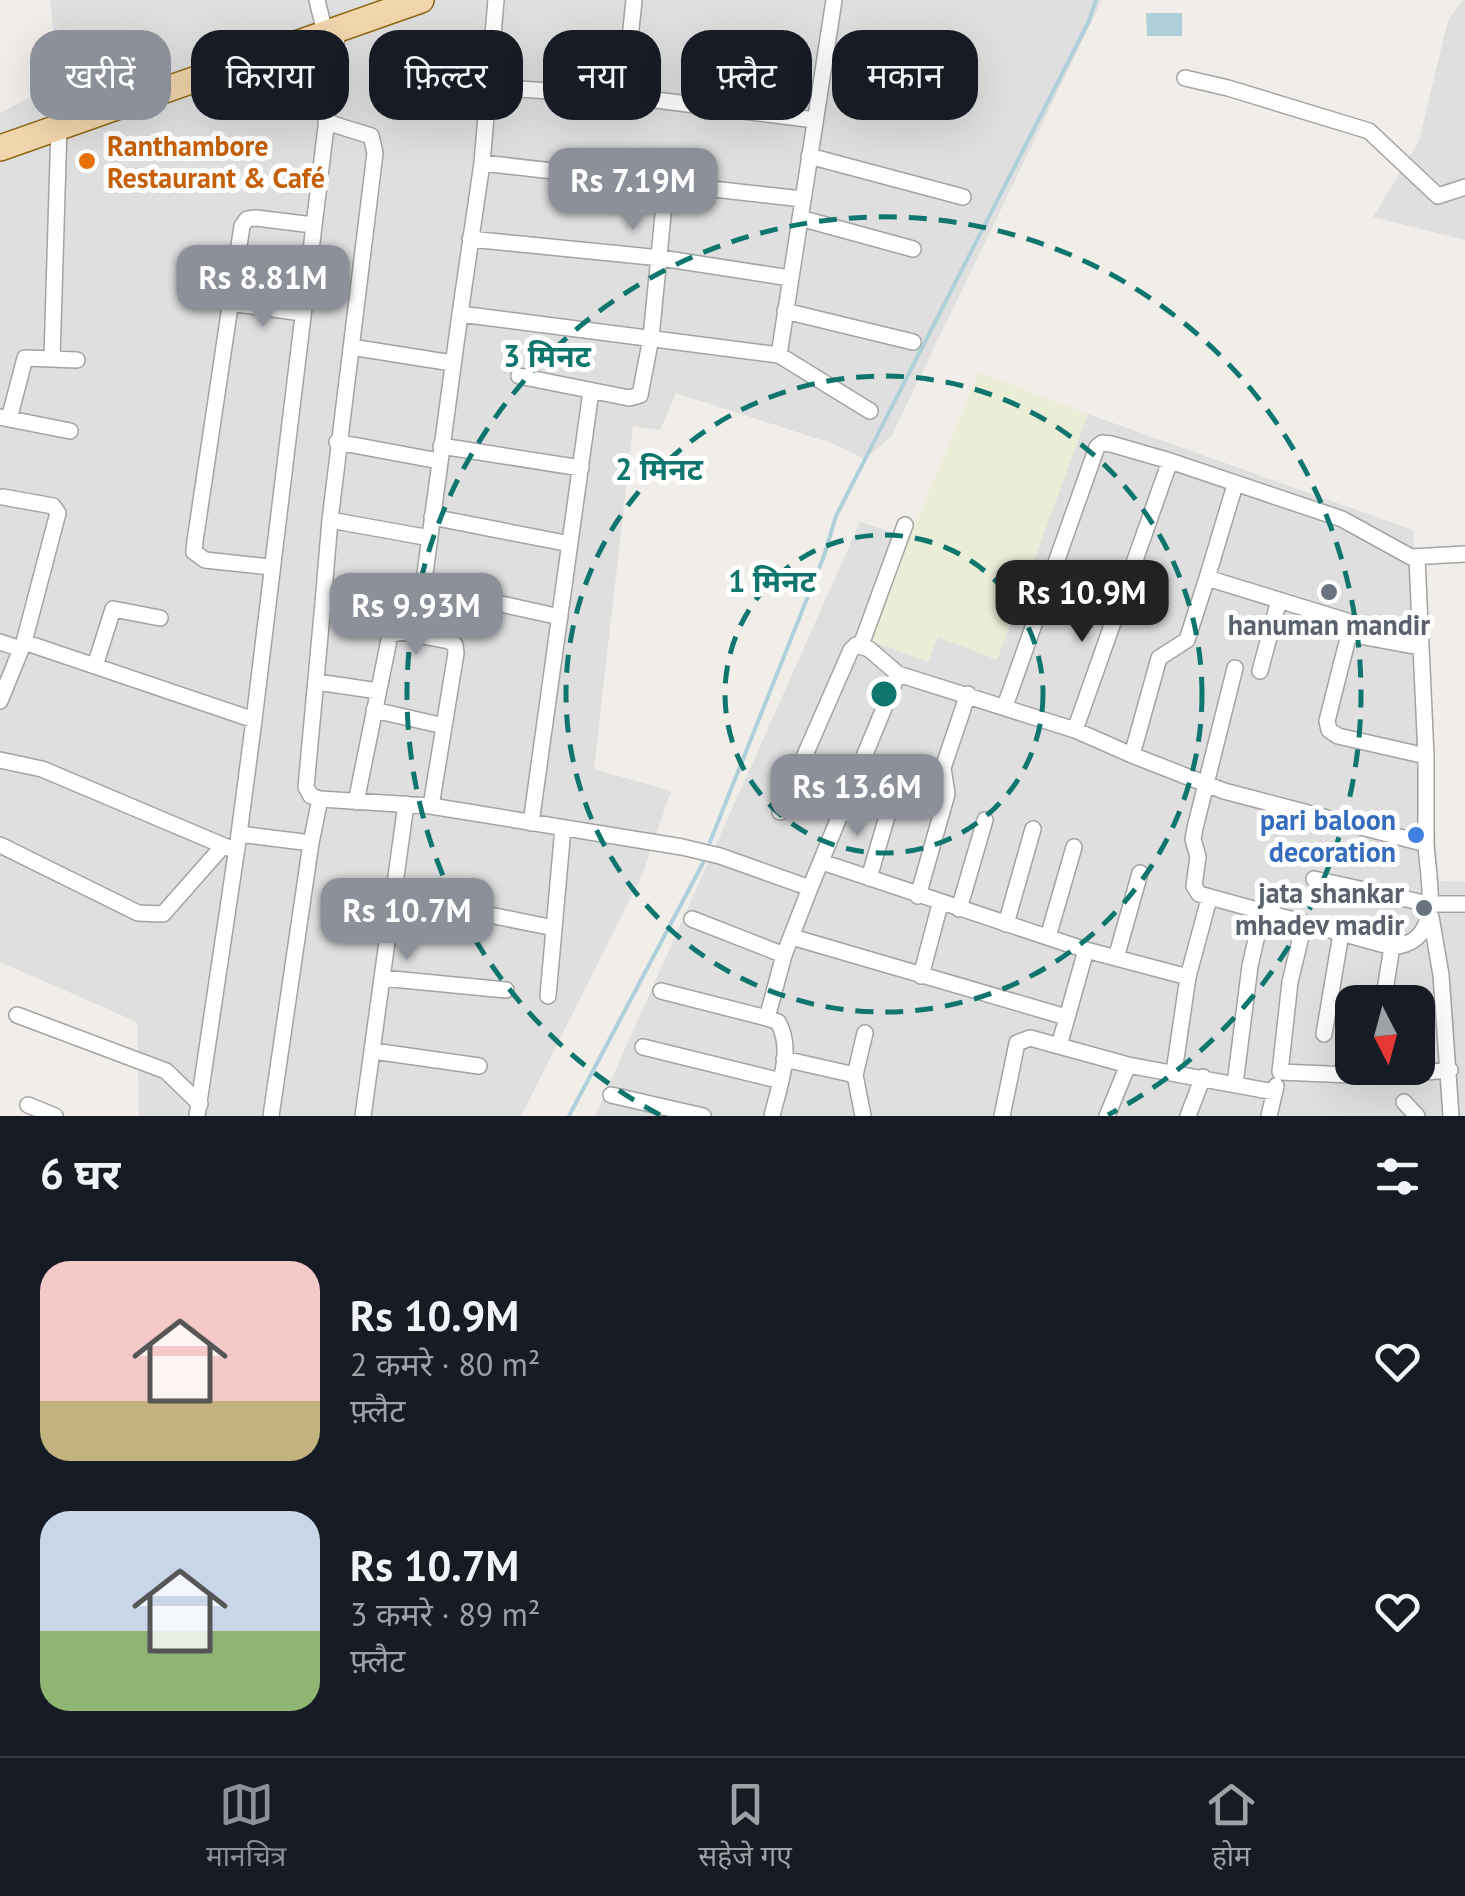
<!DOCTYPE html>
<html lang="hi">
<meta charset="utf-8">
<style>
:root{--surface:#171b24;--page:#242831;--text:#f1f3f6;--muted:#9ea1a6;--line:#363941;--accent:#8c9099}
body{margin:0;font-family:"PT Sans","Noto Sans Devanagari",sans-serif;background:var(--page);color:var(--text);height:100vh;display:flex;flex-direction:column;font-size:38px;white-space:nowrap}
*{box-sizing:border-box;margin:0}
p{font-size:32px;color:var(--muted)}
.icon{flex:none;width:55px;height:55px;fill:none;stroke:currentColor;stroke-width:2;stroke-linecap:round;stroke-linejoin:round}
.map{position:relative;height:1116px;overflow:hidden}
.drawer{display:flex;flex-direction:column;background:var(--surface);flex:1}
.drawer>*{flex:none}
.banner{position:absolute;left:30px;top:30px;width:1405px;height:90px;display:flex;gap:20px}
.needle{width:65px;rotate:174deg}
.buttons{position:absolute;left:1335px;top:985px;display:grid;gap:20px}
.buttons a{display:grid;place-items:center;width:100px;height:100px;border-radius:20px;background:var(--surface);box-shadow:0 10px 40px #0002;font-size:50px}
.price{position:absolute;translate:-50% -85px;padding:0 22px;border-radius:20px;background:var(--accent);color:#fff;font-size:32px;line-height:65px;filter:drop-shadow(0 2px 5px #0008)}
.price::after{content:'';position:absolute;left:50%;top:60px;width:30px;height:22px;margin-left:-15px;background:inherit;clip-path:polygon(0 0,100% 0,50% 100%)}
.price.on{background:#222;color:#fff}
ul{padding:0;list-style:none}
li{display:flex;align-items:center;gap:30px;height:250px;padding:0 40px}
li span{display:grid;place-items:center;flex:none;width:280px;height:200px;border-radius:30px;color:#555}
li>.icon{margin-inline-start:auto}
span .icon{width:120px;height:120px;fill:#fffc;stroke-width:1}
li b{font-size:42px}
h2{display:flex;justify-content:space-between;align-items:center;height:120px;padding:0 40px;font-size:42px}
.tag{padding:0 35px;border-radius:30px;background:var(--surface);box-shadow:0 10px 40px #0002;font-size:35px;line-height:90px}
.tag.on{background:var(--accent);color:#fff}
.tabs{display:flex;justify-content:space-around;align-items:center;height:140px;border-top:2px solid var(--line);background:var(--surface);font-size:28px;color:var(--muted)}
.tabs a{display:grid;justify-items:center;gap:5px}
.tabs .on{color:var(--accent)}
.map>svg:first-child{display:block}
.residential{fill:#e0dfdf;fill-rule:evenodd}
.farmland{fill:#ebedd7}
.water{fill:#afcfd9}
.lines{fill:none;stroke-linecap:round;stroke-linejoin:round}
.stream{stroke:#afcfd9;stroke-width:4}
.minor-casing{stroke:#a3a3a3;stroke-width:18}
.primary-casing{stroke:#8e6711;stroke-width:28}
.minor{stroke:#fff;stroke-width:15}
.primary{stroke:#f2d6ad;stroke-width:25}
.ring{fill:none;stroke:#0f766e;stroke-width:5;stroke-dasharray:18 12}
.food-dot{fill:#e8710a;stroke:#fff;stroke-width:4}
.worship-dot{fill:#6b7280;stroke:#fff;stroke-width:4}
.shop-dot{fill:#3f7fe0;stroke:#fff;stroke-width:4}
.labels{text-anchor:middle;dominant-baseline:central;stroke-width:10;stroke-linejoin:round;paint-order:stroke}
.food-label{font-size:28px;font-weight:bold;fill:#c56008;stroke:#fff;text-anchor:start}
.worship-label{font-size:28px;font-weight:bold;fill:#5b616d;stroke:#fff}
.shop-label{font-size:28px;font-weight:bold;fill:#366cbe;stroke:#fff;text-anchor:end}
.centre{fill:#0f766e;stroke:#fff;stroke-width:5}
.ring-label{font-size:30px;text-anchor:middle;font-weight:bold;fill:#0f766e;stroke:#fff;stroke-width:10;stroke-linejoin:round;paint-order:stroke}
</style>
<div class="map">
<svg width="1465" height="1116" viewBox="0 0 1465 1116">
<rect width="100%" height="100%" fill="#f1eeea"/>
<path class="residential" d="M 50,0 L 1102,0 L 891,437 L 865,459 L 834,444 L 676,393 L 660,430 L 633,426 L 594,769 L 671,791 L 642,876 L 521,1116 L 139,1116 L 137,1022 L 0,962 L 0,113 L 59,82 Z
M 1463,0 L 1465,0 L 1465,240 L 1373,217 L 1419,141 L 1448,20 Z
M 1088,414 L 1413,530 L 1439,881 L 1465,882 L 1465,1116 L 595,1116 L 860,522 L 910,538 L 868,639 L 928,661 L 938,636 L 997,659 ZM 1352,1002 L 1418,1002 L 1418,1068 L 1352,1068 Z"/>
<path class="farmland" d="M 979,372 L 1088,414 L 997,660 L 938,637 L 928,662 L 867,639 Z"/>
<path class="water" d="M 1146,13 L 1182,13 L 1182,36 L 1147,36 Z"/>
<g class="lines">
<path class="stream" d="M 710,842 L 824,556 L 836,516 L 1089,21 L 1096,0
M 569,1116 L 703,863"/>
<defs>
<path id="minor" d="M 317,0 L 325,33
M 496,0 L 482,163 L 460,314 L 779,355 L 834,0
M 634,0 L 624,96 L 815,120
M 1185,78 L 1228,88 L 1369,131 L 1438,196 L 1465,187
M 490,87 L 624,96
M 326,122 L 371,136 L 375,153 L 330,520 L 430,538
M 809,156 L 963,197
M 482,163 L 802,199
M 800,218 L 913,249
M 470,239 L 661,258 L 790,278
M 230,303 L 302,313
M 785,311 L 913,342
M 351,347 L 452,363
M 779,355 L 870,411
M 52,358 L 59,127
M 519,376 L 629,398 L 640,395 L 651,338 L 666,184
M 0,417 L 70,431
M 9,419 L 25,358 L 77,360
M 337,442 L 439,461
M 441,446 L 581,468
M 432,517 L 570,544
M 270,567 L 205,560 L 194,552 L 195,541 L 242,226 L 247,219 L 256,218 L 313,225
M 1207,578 L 1235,485
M 424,587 L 560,617
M 323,603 L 330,520
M 1349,634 L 1419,647
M 0,642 L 21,649
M 24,642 L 254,720 L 338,28
M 861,645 L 905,525
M 95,666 L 113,609 L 160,618
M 1235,668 L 1195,828 L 1193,839 L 1198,857 L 1194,886 L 1199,894 L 1392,947 C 1445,942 1428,883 1426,844
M 1260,671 L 1279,600
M 317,682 L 378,691
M 0,701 L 24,642 L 58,513 L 53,506 L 3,497
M 1005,706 L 1097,447 L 1102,443 L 1111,444 L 1170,461
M 374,710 L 444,726
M 254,720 L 239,834 L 311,843 L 320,799 L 431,806 L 682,847 L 720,856 L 810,888 L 898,674 L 1075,730 L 1170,461 L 1342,519 L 1411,557 L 1465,554
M 1075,730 L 1132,755 L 1159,658 L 1187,640 L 1207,578 L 1347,621 L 1349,634 L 1327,721 L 1329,730 L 1338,736 L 1426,756 L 1417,558
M 1132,755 L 1224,791 L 1426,844 L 1426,756
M 0,760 L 42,769 L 229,848
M 320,799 L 311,796 L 306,787 L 323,603 L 419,618 L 460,314
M 356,802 L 390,635 L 401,632 L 449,641 L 455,645 L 456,653 L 431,806
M 780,812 L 851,650 L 856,645 L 869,649 L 898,674
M 531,823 L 591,391
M 0,845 L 138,913 L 163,914 L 223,846
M 822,862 L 1086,950 L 1059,1046
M 869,878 L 888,813
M 1314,879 L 1429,904 L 1465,904
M 918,896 L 947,794 L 943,768 L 968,694
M 393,900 L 450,907 L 554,928
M 959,909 L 985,820
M 1431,917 L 1441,975 L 1451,1116
M 692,919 L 784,955
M 1006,924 L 1033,829
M 1304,924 L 1290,982 L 1280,1072 L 1375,1076 L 1450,1070
M 792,937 L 1066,1017
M 1048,937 L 1074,847
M 1086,950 L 1188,977 L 1174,1072
M 1116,958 L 1140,873
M 921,976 L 940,904
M 1188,977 L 1209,899
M 382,978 L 506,990
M 661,991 L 767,1018
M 548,996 L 563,828
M 1383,1002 L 1392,947
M 17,1015 L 166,1071 L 200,1104
M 1324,1034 L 1341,934
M 643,1047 L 781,1081
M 373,1051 L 479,1066
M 784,1059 L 855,1075
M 1235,1084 L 1250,966 L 1262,913
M 611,1095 L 703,1116
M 1404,1102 L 1417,1116
M 28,1105 L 55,1116
M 197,1116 L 239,834
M 271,1116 L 311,843
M 363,1116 L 406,804
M 772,1116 C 779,1086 794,1050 778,1022 L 767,1018 L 784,955 L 810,888
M 863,1116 L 855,1075 L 865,1033
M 1002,1116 L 1017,1043 L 1030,1038 L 1128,1065 L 1274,1092
M 1107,1116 L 1128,1065
M 1188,1116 L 1203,1077
M 1269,1116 L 1276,1086"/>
<path id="primary" d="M 0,148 L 421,0"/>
</defs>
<use href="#minor" class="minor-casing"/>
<use href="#primary" class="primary-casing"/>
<use href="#minor" class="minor"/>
<use href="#primary" class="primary"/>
</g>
<g class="ring">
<circle cx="884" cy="694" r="159"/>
<circle cx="884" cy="694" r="318"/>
<path d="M660 1115A477 477 0 1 1 1108 1115"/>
</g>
<circle class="food-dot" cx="87" cy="161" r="10"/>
<g class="worship-dot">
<circle cx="1329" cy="592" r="10"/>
<circle cx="1424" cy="908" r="10"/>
</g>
<circle class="shop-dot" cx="1416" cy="835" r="10"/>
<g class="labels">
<g class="food-label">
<text x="107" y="145">Ranthambore<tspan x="107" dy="32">Restaurant &amp; Café</tspan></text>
</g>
<g class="worship-label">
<text x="1329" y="624">hanuman mandir</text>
<text x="1404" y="892" text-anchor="end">jata shankar<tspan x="1404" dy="32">mhadev madir</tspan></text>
</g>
<g class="shop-label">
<text x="1396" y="819">pari baloon<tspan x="1396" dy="32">decoration</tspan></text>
</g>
</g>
<circle cx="884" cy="694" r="15" class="centre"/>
<g class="ring-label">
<text x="547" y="367">3 मिनट</text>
<text x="659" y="480">2 मिनट</text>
<text x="772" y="592">1 मिनट</text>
</g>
</svg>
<div class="buttons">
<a><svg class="needle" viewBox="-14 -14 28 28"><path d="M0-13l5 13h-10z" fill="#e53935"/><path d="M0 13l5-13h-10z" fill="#9ea1a6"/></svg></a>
</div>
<b class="price" style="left:633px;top:233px">Rs 7.19M</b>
<b class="price" style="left:263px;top:330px">Rs 8.81M</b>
<b class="price on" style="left:1082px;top:645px">Rs 10.9M</b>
<b class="price" style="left:416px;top:658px">Rs 9.93M</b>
<b class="price" style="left:857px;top:839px">Rs 13.6M</b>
<b class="price" style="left:407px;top:963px">Rs 10.7M</b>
<div class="banner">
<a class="tag on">खरीदें</a>
<a class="tag">किराया</a>
<a class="tag">फ़िल्टर</a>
<a class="tag">नया</a>
<a class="tag">फ़्लैट</a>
<a class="tag">मकान</a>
</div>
</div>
<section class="drawer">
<h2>6 घर<svg class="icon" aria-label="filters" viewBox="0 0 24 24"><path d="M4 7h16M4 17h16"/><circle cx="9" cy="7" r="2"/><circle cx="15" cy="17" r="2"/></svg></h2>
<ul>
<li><span style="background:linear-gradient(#f6c9c9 70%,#c2b280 0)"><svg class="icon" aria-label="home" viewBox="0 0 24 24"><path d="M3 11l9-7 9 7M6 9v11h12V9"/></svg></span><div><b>Rs 10.9M</b><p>2 कमरे · 80 m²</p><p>फ़्लैट</p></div><svg class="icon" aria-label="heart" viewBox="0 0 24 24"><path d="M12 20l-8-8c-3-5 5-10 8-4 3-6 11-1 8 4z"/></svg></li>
<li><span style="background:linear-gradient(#c9d6e8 60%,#8fb573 0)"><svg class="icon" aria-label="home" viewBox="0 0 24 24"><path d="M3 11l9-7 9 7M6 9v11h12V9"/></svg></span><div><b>Rs 10.7M</b><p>3 कमरे · 89 m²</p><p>फ़्लैट</p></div><svg class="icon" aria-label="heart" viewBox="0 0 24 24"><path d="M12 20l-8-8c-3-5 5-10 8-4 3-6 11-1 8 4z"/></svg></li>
</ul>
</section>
<nav class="tabs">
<a class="on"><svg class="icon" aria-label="map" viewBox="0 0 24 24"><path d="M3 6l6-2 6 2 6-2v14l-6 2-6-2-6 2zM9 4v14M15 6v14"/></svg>मानचित्र</a>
<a><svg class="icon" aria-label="saved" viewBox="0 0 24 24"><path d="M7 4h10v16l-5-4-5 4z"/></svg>सहेजे गए</a>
<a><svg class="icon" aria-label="home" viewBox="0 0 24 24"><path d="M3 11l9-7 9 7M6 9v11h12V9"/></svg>होम</a>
</nav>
